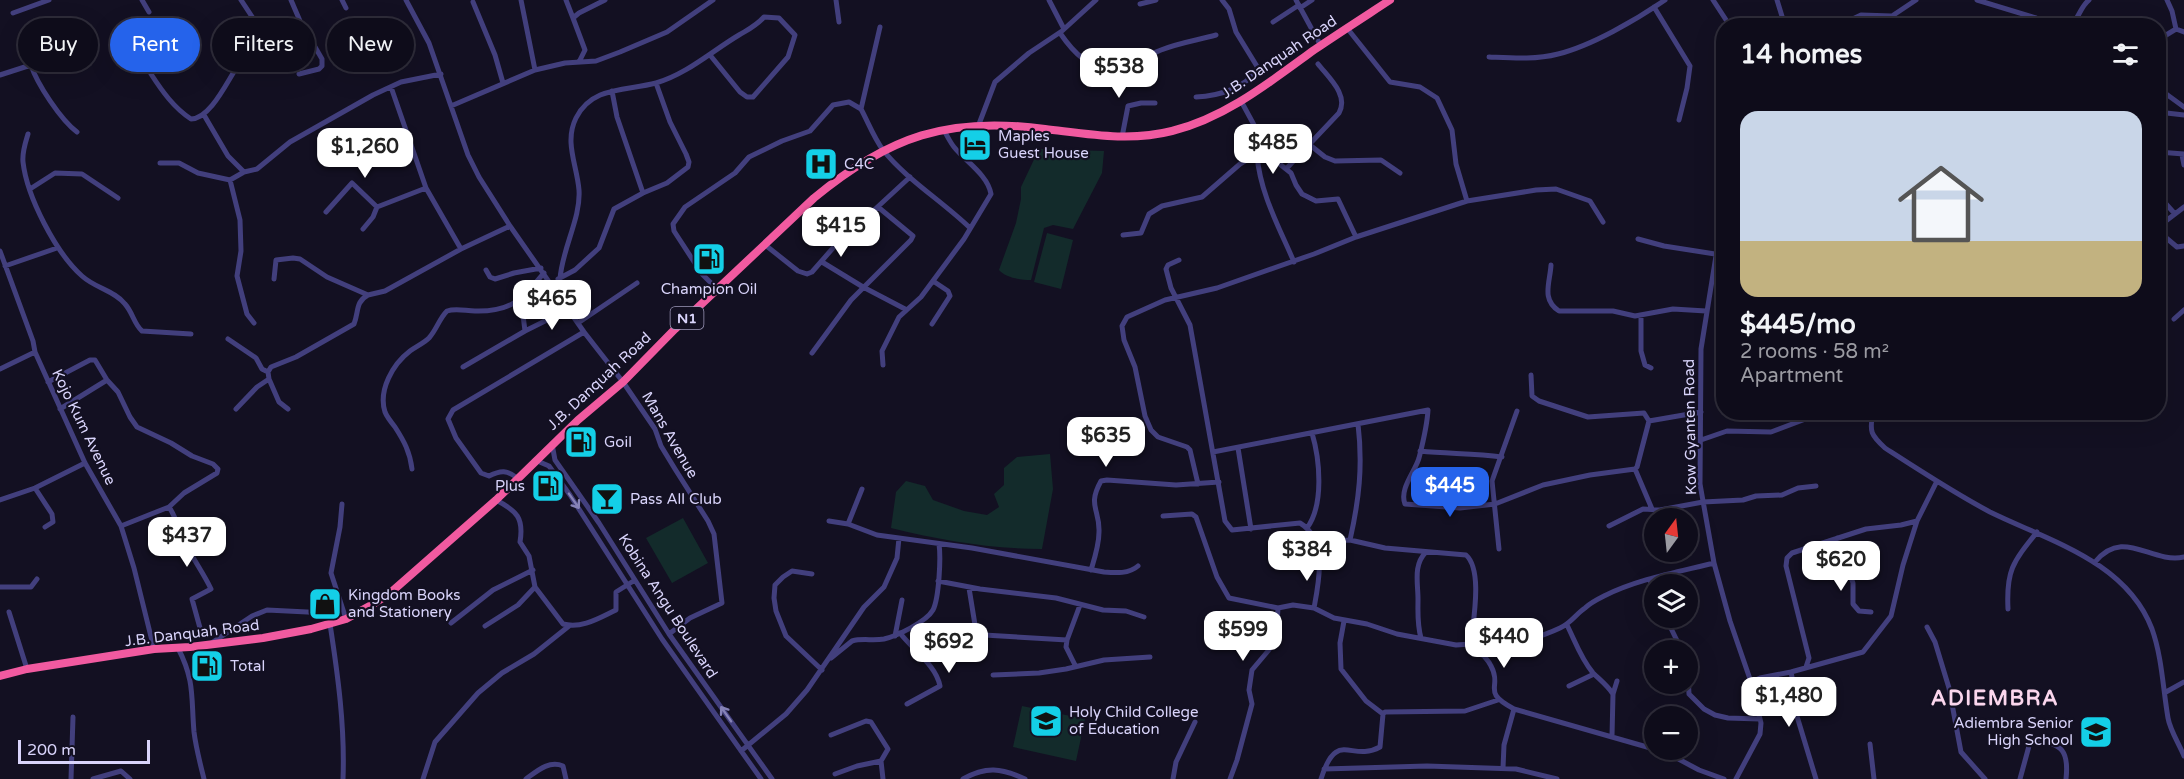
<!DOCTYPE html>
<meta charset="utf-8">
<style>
:root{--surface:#0e0c1a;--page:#1c1a27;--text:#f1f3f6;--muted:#9b9ba2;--line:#2e2c39;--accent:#2563eb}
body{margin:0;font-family:"Varela Round",sans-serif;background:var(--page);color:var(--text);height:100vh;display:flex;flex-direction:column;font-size:22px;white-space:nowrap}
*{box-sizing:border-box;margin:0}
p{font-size:20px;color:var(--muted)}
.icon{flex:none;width:33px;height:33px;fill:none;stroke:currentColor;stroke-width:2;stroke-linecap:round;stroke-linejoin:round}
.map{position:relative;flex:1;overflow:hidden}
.side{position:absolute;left:1716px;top:18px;width:450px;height:402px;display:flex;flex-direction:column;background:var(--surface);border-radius:24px;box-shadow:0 6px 24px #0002,0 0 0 2px var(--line)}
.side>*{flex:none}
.hud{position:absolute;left:18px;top:18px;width:570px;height:54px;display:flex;gap:12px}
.needle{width:39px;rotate:15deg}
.fabs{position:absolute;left:1644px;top:508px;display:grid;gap:12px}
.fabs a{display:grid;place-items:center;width:54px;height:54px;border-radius:50%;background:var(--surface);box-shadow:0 6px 24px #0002,0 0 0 2px var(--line);font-size:30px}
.scale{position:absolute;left:18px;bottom:15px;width:132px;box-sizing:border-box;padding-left:6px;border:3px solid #d9d4fb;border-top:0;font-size:16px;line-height:21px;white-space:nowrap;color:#d9d4fb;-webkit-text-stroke:4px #131022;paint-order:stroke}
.price{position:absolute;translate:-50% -51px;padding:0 14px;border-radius:12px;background:#fff;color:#222;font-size:20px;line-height:39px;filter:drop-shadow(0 2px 3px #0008)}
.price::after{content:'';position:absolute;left:50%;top:36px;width:18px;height:14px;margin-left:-9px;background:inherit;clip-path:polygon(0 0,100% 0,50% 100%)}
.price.current{background:var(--accent);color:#fff}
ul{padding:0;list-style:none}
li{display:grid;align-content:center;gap:12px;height:318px;padding:0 24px}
li span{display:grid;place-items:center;height:186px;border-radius:18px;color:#555}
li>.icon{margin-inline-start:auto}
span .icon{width:108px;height:108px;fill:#fffc;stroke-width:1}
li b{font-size:26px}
h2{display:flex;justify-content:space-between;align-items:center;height:72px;padding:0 24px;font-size:26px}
.tag{padding:0 21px;border-radius:27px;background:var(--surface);box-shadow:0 6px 24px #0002,0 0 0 2px var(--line);font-size:21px;line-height:54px}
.tag.current{background:var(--accent);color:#fff}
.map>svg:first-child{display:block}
.green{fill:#132b2b}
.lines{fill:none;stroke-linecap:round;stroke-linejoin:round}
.minor{stroke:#423f7d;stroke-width:5}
.highway{stroke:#f15aa0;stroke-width:8}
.oneway{stroke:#8682b6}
.labels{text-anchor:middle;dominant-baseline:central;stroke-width:4.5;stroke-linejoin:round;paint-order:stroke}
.shield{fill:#131022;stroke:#9e99ba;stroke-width:1.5}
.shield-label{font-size:14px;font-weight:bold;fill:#d9d4fb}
.street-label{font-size:15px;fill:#d9d4fb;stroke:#131022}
.poi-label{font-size:15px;fill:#d9d4fb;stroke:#131022;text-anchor:start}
.district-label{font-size:21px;font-weight:bold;letter-spacing:1.5px;fill:#fbd6ed;stroke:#131022}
</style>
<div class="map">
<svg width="2184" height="779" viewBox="0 0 2184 779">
<rect width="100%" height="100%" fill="#131022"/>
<path class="green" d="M 1039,149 L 1104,151 L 1102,173 L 1073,229 L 1053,225 L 1044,228 L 1031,280 C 1021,280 1006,278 999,270 L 1016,223 L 1021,199 L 1021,187 Z
M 1047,233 L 1073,240 L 1061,289 L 1034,282 Z
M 1050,454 L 1053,489 L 1042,549 C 991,549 940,540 891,528 L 896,492 L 906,481 L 925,486 L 933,500 L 964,511 L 987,515 L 999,507 L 994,494 L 1004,485 L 1004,468 L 1017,457 Z
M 683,518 L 708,563 L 672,583 L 646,538 Z
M 1022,706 L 1085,719 L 1076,761 L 1013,747 Z"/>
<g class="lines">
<path class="minor" d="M 142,0 L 149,12
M 241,0 L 266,38
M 342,0 L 346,8
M 406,0 L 429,43 L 468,155 L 479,177 L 510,226 L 584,332 L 623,382 L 655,429 L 661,446 L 675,469 L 708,521 L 714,534 L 722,603 L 690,618 L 669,634
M 521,0 L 535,70
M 566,0 L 573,18
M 836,0 L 839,22
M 1049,0 L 1064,29
M 1296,0 L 1321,46
M 1713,0 L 1730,26
M 1777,0 L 1785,26
M 1977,0 L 2036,18 L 2052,26
M 2167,0 L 2172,11 L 2176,29
M 473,2 L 495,55 L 503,83
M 1140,4 L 1156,0
M 1654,7 L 1690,66 L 1687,88 L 1679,120
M 1300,8 L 1312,0
M 13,13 L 49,0
M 1273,22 L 1299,5
M 1838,26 L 1861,15 L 1892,16 L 1916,0
M 2070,26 C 2079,19 2080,7 2089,0
M 880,27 L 861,109 C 868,122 874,138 883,150 C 905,178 943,202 969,227
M 1347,28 L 1390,82 L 1420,87 L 1437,98 L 1452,130 L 1456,164 L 1467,201
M 1060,33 C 1093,81 1114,70 1161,50 C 1178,43 1198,40 1216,35
M 2158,40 L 2176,29 L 2184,32
M 1489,57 C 1511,58 1535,60 1558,54 C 1591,46 1636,20 1665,0
M 579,62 L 585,50 L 573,18 L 579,13 L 605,0
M 31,65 L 44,59 L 82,47 L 85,47 L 92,55
M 151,74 C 162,91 174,108 191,119 C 211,119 228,79 239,64 C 253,46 278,25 300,21 L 291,0
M 299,74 L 319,69 L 322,66 L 322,59 L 300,21
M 0,75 L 31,65 C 37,84 61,120 77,132
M 391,87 L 426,188 L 461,249
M 2158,88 L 2184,107
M 612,91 L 617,117 L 643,193
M 1196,97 C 1219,96 1246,88 1258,68 L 1236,32 L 1229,9 L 1222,0
M 1241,101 L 1272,158 L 1291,173 L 1296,185 L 1302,194 L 1316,201 L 1338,199 L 1356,237
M 451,106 L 535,70 L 565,63 L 596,61 L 620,52 L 667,32 L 713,0
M 2158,112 L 2184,115
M 204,115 L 228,156 L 244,172
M 979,124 L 995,82 L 1029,53 L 1062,31 L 1096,0
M 28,134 C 25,144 22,152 23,162 C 27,197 56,253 82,276 C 95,288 115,291 125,304 C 133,313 134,324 142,331 L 191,334
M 1122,137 L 1128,106 L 1141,103 L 1155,103
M 1310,145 L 1325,157 L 1335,161 L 1381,160 L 1400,173
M 2158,152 L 2184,154
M 1257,155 C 1260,193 1279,227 1294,262
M 2182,155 L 2184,165
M 160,163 L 179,163 L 198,173 L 230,180 L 244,172 L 257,169 L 290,142 L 373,95 L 401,82 L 441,74
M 1286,169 L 1339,113 C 1349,95 1329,78 1318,64
M 230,180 L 240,220 L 241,251 L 237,276 L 247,314 L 254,323
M 30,189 L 55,173 L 82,174 L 118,198
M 2158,195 L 2175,214
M 1724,206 L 1701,349 L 1700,484 L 1714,563 L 1730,621 L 1751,682 L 1761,723 L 1760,734 L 1736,779
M 326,212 L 352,183 L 377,207 L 426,188
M 2158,227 L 2184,207
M 363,229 L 373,217 L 377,207
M 2158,231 L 2177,247 L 2184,246
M 1123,235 L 1141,233 L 1149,214 L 1162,206 L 1202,197 L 1240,164 L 1266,148
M 1638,239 L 1664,246 L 1715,254
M 764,244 L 798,271 L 807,274 L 812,272 L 833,248 L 910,177
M 0,251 L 33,341 L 35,352 L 85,463 L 121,526 L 134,568 L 154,649
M 1179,260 L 1168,265 L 1166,269 L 1171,288 L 1190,325 L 1225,521 L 1232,530 L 1300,523 C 1328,540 1319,581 1314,608 L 1334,618 L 1367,624 L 1397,634 L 1456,645 L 1471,644 C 1478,650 1487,657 1491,666 C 1503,688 1480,691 1514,709 L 1654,749
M 822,262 L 863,287 L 905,309
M 1551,265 C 1550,283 1541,299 1559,311 L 1613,311 L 1635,316 L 1673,309 L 1706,311
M 5,266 L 57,248
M 486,270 L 490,277 L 495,279 L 514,273 L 541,268
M 274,279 L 276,260 L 293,258 L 300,259 L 327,277 L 368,295 L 385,291 L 461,249 L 510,226
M 558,279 L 575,270 L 599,248 L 614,209 L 643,193 L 667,183 L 688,167 L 689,162 L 686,154 L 670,122 L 656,83
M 560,279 C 562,249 581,218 579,190 C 577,165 564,142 576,118 C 592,86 626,91 656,83 C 687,74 712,51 739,35 C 749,29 756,26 764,17 L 779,18 L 795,35 L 788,57 L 753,97 L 747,97 L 740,92 L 710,55
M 718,290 L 702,274 L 674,231 L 673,224 L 685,207 L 735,173 L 749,157 L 782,141 L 810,131 L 833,105 L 849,102 L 861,109
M 1641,316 L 1641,351 L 1645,365 L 1651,368
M 2174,319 L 2184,310
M 578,323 L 637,283
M 932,324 L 950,296 L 948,291 L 933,281
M 525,331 L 569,309
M 228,339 L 256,358 L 262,369 L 268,372
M 812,353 L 851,300 L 911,240 L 913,236 L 878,207
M 883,365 L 882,351 L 899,317 L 921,297 L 964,239 L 991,194 C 988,175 965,161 954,147 C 950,142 947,136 944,130
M 463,367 L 525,331 L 521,299
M 0,369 L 35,352
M 269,379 L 279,402 L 288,409
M 107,380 L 118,392 L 130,417 L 137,427 L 171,443 L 192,456 L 213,464 L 218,469 L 217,473 L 184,493 L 169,507
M 48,382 L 90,360 L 95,360 L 107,380 L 60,409
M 236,409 L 257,387 L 269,379 L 268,372 L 271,367 L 296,357 L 354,324 C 359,312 355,302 368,295
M 1873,412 C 1869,432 1871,435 1885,448 C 1919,470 1954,493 1990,512 C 2049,541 2126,561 2152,629 C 2162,657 2163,689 2168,718 C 2170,730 2179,744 2184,756
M 1649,421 L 1701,412
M 1701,440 L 1727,431 L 1771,432 L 1824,412
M 552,444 L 555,460 L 599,523 L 669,634 L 772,779
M 1238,448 L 1251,529
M 1420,451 C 1448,454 1474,453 1502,457
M 1213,452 L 1428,410 C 1427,427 1423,442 1419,458 C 1415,472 1399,489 1405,504 L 1460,508 L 1495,504 L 1543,485 L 1590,475 L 1635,469 L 1637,467 L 1649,421 L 1644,413 L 1588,417 L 1539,401 L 1532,396 L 1531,375
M 535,460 L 549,466 L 570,495 L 662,639 L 761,779
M 412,469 C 410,452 404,441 395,427 C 391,422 387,417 385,412 C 378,390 393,364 410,351 C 417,346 424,343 429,338 C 437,329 439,319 447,311 C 456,308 466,311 475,311 C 512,312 522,299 544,273
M 1635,469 L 1652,509
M 517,478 C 507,470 501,470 489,476 L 481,473 L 456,438 L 448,419 L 453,410 L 584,332
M 1198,484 L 1190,450 L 1187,447 L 1158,437 L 1151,430 L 1145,416 L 1135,367 L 1124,340 L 1122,326 L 1127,317 L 1165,300 L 1217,288 L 1314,254 L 1356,237 L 1467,201 L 1536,190 L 1556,189 L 1590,201 L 1603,222
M 35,488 L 52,514 L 53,522 L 45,527
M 0,500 L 35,488 L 85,463
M 496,500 C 517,511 524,518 520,542 L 529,556 L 535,587 L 563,624 C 582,629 599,618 616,610 L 616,592 L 635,580
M 342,504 L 340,527 L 331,573 L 346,619
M 1163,516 L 1192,514 L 1196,517 L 1217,577 L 1229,598 L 1278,608
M 829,521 L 848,524 L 877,535 L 972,548 L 1104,572 C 1116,573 1129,574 1138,566
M 848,524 L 862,489
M 121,526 L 169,507 C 176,517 179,530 185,542 C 192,558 203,572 211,589 L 192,599 L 200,628 L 199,631 L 191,638 L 190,647
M 1609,526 L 1643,509 L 1660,510 L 1703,502 L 1743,500 L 1756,496 L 1782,495 L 1798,488 L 1816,486
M 1307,528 C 1324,505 1320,460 1312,433
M 1837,538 L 1853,583 L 1853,604 L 1859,611 L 1871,612
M 1350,540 C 1359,500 1363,466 1358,424
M 1317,545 L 1328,541 L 1350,540 L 1385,548 L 1466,555 C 1483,570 1473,621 1471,644
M 1499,549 L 1492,481 L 1517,411
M 2095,562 C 2124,527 2150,564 2184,557
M 1091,570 C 1095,557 1099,545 1099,532 C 1100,509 1087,506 1101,481 L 1107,480 L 1176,485 L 1219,482
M 812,574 L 792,571 L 783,577 L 775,585 L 774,598 L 776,611 L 786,636 L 822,670
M 1650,580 L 1654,590
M 938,581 L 980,589 L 1056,598 L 1103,610 L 1126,611 L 1144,617
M 0,587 L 31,587 L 37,579
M 969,588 L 976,631 L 984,635 L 1067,640
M 2008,609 C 2006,570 2013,562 2037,532
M 9,612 L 27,669
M 1666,618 L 1682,651
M 1344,621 L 1340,643 L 1341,669 L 1366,701 L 1383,714
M 451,623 L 493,590 L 533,570
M 330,624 C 338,676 345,727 343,779
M 1567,625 C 1575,641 1581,659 1593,673 C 1600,680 1607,685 1613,694
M 485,626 L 518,605 L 535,587
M 1927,627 L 1935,642 L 1949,688 L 1961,752 L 1985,779
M 900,633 C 913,650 936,665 940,686 L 907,704
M 895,636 L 902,600
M 1421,638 C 1417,624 1418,613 1418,599 C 1418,583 1413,565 1426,552
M 210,644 L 252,616 L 267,610 L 327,613 L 342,609
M 178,648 C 195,681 191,697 194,732 C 196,748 200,763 204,779
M 1482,655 C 1508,645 1535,640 1560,628 C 1571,623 1576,614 1585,608 C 1590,603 1598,599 1604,596 C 1638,579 1678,572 1714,563
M 831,658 L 852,641 C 862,638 873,641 884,639 C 897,636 926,622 933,610 C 939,598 941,558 939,544
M 1075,665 L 1066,647 L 1067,640 L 1080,605
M 1806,667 L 1809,658 L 1786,566 L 1787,558 L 1792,553 L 1866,529 L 1901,525 L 1917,521 L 1937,481
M 1791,672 L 1795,692 L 1791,696 L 1791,702 L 1796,713 L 1816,779
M 993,675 L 1039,673 L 1066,669 L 1104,660 L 1150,657
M 1688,675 L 1689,694 L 1704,709 L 1715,715 L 1728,718 L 1760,719
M 1751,682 L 1760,678 L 1791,672 L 1863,652 L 1891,616 L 1903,565 L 1917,521
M 1569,686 L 1594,674
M 2166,692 L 2184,682
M 831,735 L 866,721 L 871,722 L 888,749 L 881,761
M 1612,736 L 1613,694 L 1617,681
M 1870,744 L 1874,779
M 1656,750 L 1669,754 L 1699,770 L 1724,779
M 741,751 L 786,714 L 807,690 L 864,607 L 884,587 L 897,558 L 899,538
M 1503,768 L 1504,745 L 1514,709
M 1324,769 L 1427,766 L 1516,769 L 1557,779
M 835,774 L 857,766 L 881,761 L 883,779
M 71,779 L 73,717
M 93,779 L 121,771 L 130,779
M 423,779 L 435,742 L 478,693 L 502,673 L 534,654 L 569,626
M 526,779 C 537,771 549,760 563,766 L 566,779
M 963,779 C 986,766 1001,768 1025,779
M 1173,779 L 1176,762 L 1195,722
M 1230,779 L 1237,760 L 1252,704 L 1249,690 L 1252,670 L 1268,651 L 1276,639 L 1278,608 L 1293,605 L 1314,608
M 1321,779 C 1337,728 1351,763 1380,747 L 1383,714 L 1385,712 L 1465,711 L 1498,700
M 2020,779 L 2029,746 L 2034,740 C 2063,743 2069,752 2066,779"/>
<path class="highway" d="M 0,676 L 27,669 L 154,649 L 190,647 L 263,638 L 311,629 L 346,619 L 375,603 L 389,594 L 496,500 L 578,420 L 623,382 L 675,329 L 814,198 C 889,136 949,116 1045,129 C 1088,134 1129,142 1172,131 C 1225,118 1270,82 1314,50 C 1339,33 1364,17 1390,0"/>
</g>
<defs><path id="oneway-shaft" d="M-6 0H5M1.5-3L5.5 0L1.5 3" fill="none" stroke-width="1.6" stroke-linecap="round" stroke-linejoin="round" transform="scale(1.5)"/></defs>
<g class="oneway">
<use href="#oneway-shaft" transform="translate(574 501) rotate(55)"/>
<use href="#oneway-shaft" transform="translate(726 714) rotate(-125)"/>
</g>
<defs>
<symbol id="hotel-square" viewBox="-11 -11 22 22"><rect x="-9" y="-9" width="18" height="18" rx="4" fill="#14cfe7" stroke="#131022"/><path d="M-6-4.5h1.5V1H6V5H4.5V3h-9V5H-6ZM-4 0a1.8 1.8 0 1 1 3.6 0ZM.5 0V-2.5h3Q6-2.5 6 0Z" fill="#111"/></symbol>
<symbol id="hospital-square" viewBox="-11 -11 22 22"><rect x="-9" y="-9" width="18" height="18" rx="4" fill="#14cfe7" stroke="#131022"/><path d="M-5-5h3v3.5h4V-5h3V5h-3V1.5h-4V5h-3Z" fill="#111"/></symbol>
<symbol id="fuel-square" viewBox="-11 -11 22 22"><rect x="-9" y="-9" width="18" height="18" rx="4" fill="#14cfe7" stroke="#131022"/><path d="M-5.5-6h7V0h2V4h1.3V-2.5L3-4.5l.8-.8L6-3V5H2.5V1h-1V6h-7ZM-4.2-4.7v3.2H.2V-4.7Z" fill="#111"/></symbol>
<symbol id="bar-square" viewBox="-11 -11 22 22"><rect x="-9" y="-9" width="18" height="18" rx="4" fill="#14cfe7" stroke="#131022"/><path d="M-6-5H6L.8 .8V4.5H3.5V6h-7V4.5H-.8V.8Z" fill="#111"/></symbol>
<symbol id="shop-square" viewBox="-11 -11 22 22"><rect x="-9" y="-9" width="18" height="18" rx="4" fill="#14cfe7" stroke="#131022"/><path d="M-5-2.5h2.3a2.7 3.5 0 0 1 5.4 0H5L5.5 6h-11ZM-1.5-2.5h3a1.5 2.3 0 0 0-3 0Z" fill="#111"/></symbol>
<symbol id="university-square" viewBox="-11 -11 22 22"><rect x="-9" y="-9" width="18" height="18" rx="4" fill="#14cfe7" stroke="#131022"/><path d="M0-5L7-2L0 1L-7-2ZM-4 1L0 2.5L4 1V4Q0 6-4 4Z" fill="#111"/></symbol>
<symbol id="school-square" viewBox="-11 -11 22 22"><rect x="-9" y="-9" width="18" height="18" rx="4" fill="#14cfe7" stroke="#131022"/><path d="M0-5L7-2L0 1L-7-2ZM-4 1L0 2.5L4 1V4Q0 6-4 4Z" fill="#111"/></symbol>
</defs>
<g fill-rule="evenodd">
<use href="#hotel-square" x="956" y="126" width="38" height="38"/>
<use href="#hospital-square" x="802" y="145" width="38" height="38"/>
<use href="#fuel-square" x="690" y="240" width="38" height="38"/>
<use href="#fuel-square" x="562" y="423" width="38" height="38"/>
<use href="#fuel-square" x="529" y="467" width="38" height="38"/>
<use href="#bar-square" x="588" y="480" width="38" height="38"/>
<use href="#shop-square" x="306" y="585" width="38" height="38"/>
<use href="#fuel-square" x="188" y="647" width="38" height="38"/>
<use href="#university-square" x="1027" y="702" width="38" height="38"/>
<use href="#school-square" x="2077" y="713" width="38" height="38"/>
</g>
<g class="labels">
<rect class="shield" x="670.5" y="307" width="33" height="22" rx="4.5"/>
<g class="shield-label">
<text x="687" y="318">N1</text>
</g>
<g class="street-label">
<text transform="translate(1279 57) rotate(-34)">J.B. Danquah Road</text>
<text transform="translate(599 381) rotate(-43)">J.B. Danquah Road</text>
<text transform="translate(84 427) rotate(64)">Kojo Kum Avenue</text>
<text transform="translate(1690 427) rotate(-91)">Kow Gyanten Road</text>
<text transform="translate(670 435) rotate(60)">Mans Avenue</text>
<text transform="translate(668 606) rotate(57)">Kobina Angu Boulevard</text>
<text transform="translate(192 633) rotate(-7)">J.B. Danquah Road</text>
</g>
<g class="poi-label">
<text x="998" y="136">Maples<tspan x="998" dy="17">Guest House</tspan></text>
<text x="844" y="164">C4C</text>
<text x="709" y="289" text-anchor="middle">Champion Oil</text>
<text x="604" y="442">Goil</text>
<text x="525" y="486" text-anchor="end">Plus</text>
<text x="630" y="499">Pass All Club</text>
<text x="348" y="595">Kingdom Books<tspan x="348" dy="17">and Stationery</tspan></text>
<text x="230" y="666">Total</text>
<text x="1069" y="712">Holy Child College<tspan x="1069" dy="17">of Education</tspan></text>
<text x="2073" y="723" text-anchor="end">Adiembra Senior<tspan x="2073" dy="17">High School</tspan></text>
</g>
<g class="district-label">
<text x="1995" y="698">ADIEMBRA</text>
</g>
</g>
</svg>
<div class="fabs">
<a><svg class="needle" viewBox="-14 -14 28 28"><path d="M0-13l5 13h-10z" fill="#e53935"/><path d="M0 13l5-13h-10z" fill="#9b9ba2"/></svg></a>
<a><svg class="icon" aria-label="layers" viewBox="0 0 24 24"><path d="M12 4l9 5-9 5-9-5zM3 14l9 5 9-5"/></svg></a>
<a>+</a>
<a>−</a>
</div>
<div class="scale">200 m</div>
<b class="price" style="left:1119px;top:99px">$538</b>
<b class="price" style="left:1273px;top:175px">$485</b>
<b class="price" style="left:365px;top:179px">$1,260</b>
<b class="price" style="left:841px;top:258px">$415</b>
<b class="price" style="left:552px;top:331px">$465</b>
<b class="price" style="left:1106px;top:468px">$635</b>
<b class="price current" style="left:1450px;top:518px">$445</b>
<b class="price" style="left:187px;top:568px">$437</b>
<b class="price" style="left:1307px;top:582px">$384</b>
<b class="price" style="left:1841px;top:592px">$620</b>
<b class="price" style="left:1243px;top:662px">$599</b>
<b class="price" style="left:1504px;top:669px">$440</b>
<b class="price" style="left:949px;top:674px">$692</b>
<b class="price" style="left:1789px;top:728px">$1,480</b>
<div class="hud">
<a class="tag">Buy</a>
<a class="tag current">Rent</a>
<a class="tag">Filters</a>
<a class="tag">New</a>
</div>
<section class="side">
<h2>14 homes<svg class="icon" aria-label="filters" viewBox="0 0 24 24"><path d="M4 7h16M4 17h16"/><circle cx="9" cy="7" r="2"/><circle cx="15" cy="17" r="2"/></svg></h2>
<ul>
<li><span style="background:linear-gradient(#c9d6e8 70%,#c2b280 0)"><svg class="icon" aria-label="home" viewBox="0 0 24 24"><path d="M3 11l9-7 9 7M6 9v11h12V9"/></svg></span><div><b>$445/mo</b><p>2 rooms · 58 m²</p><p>Apartment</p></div></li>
</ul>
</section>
</div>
